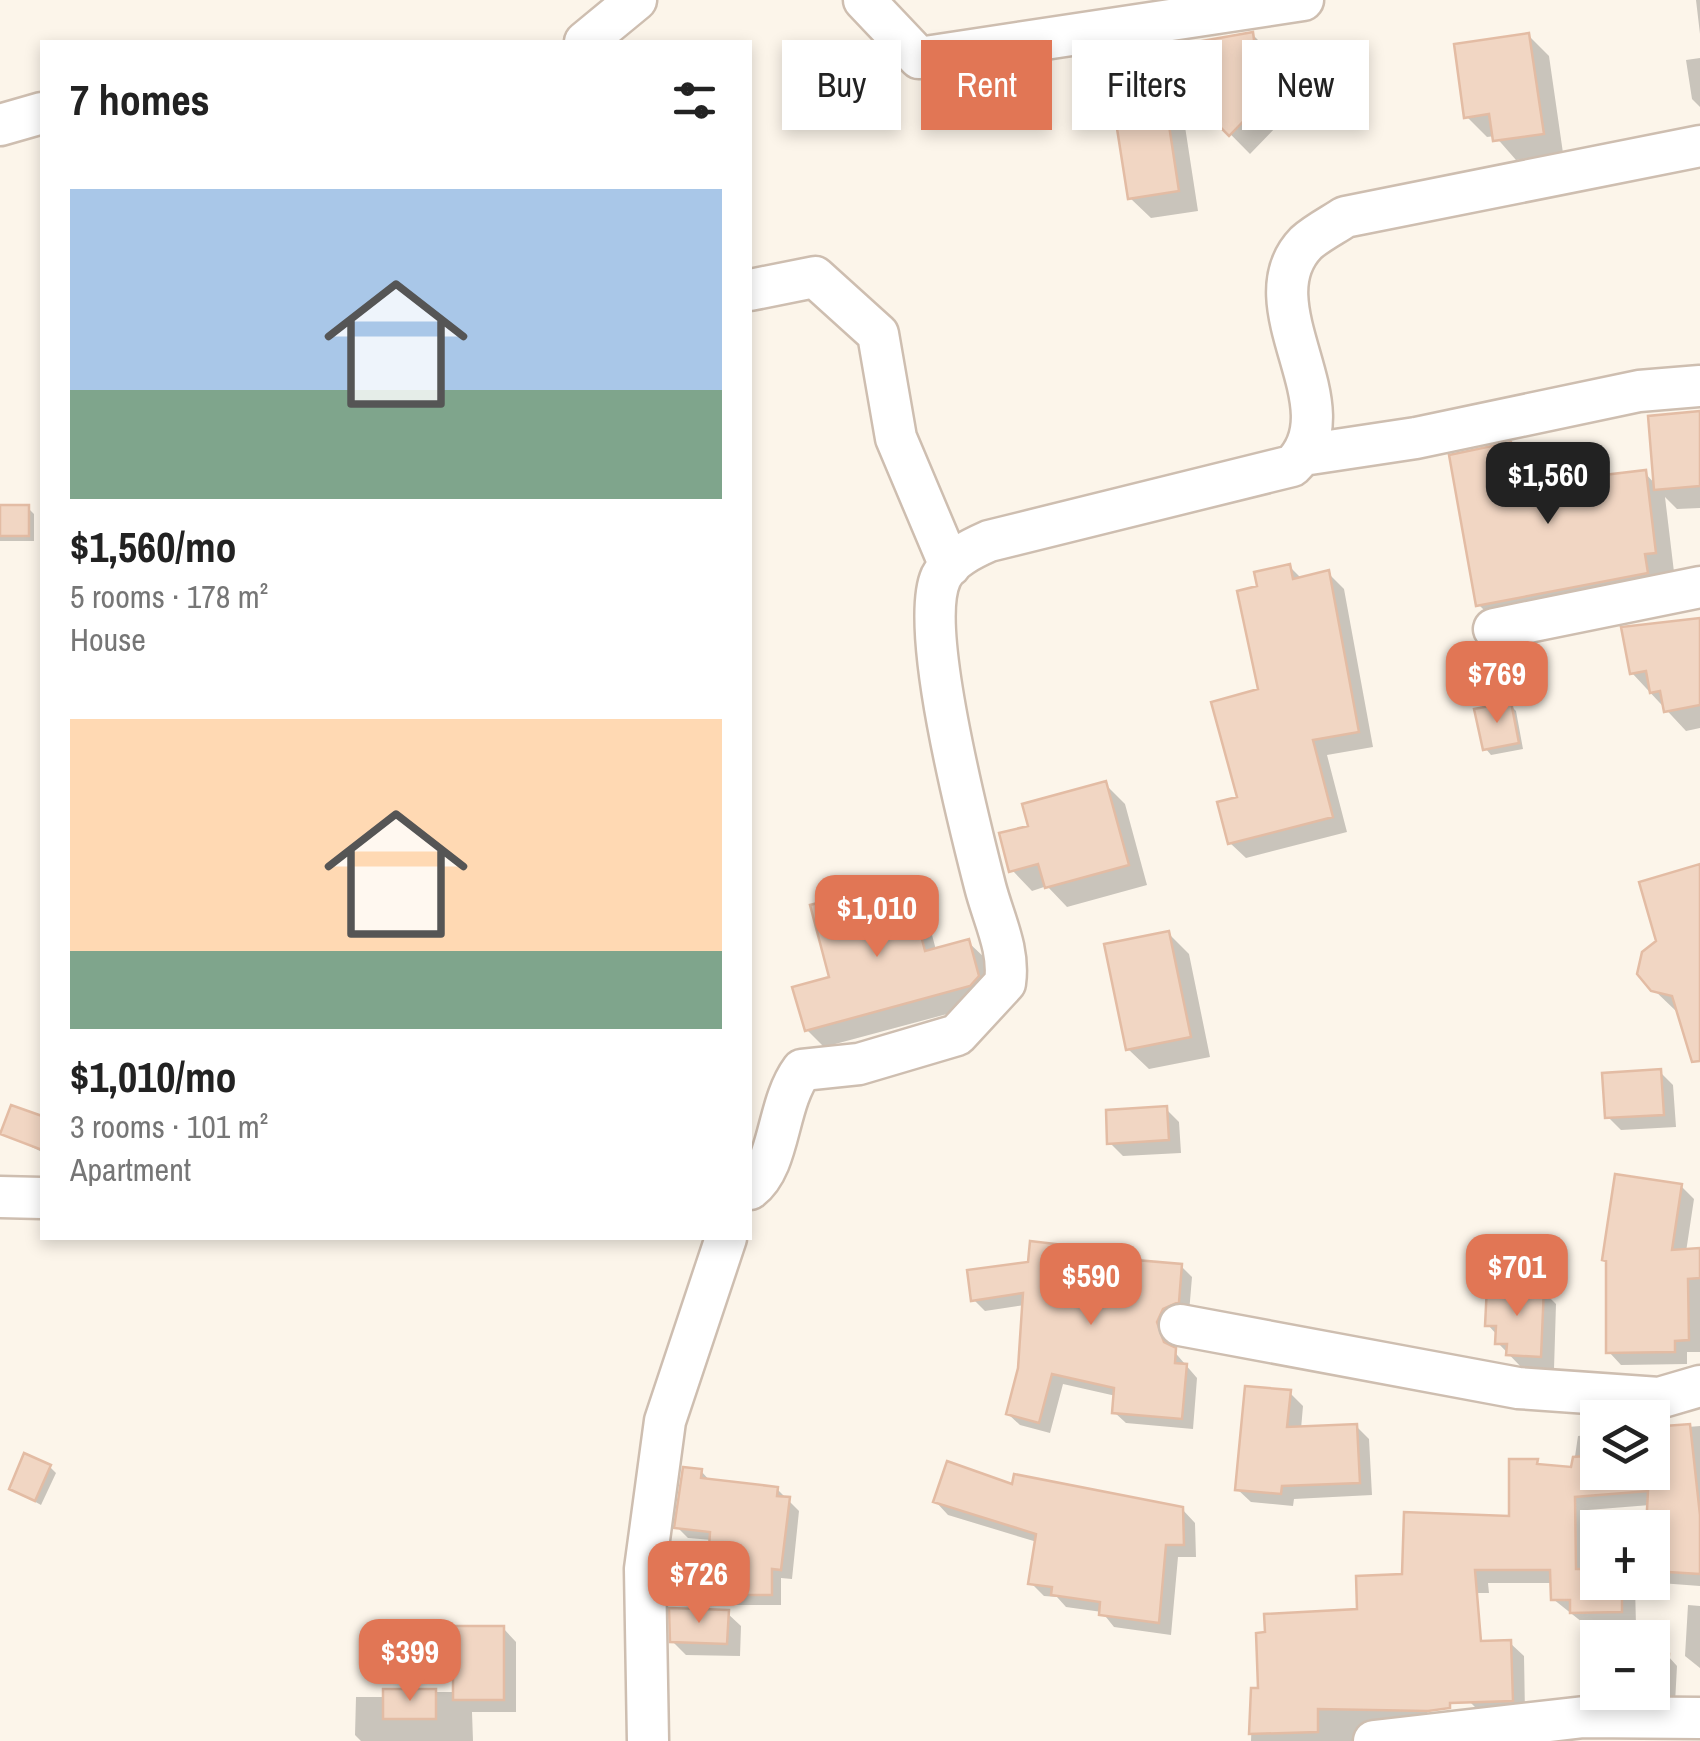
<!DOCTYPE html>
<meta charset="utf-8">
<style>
:root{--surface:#fff;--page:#f6f6f6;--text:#222;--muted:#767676;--accent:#e17655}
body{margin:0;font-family:"Archivo Narrow",sans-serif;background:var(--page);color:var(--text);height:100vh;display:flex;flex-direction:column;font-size:38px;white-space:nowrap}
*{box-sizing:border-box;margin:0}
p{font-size:32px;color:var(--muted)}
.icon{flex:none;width:55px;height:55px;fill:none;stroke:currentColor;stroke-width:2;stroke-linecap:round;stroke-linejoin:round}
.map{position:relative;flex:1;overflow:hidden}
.sheet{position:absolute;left:40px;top:40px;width:712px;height:1200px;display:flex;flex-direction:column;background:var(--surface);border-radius:0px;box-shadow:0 5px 15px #0003}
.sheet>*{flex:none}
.guide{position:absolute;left:782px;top:40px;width:768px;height:90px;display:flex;gap:20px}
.buttons{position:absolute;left:1580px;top:1400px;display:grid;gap:20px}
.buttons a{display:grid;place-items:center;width:90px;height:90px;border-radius:0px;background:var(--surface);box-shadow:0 5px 15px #0003;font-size:50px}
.price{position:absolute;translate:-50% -85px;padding:0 22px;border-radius:20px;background:var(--accent);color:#fff;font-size:32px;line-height:65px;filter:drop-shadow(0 2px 5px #0008)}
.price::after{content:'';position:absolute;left:50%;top:60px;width:30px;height:22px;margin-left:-15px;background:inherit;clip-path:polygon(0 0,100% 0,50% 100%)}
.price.current{background:#222;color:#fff}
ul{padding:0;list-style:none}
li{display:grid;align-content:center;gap:20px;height:530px;padding:0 30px}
li span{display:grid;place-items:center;height:310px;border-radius:0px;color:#555}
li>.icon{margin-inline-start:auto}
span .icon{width:180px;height:180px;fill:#fffc;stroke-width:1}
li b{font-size:42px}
h2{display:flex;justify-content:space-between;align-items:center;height:120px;padding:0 30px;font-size:42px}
.chip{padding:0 35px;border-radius:0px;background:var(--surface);box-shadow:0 5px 15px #0003;font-size:35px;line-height:90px}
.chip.current{background:var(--accent);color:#fff}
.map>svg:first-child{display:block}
.shadow{fill:#0003}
.building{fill:#f1d6c3;stroke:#e3bca4;stroke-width:2.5}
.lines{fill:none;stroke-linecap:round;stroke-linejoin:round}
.minor-casing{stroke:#cebeb0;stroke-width:45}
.minor{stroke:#fff;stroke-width:40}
</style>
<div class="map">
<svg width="1700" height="1741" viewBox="0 0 1700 1741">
<rect width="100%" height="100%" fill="#fcf5ea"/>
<path class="shadow" d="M 1696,0 L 1700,0 L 1700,34 Z
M 1252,34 L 1272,54 L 1281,122 L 1250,154 L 1178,81 L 1198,211 L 1151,218 L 1130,198 L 1109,60 Z
M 1529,36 L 1549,56 L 1563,153 L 1516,160 L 1495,136 L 1487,137 L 1467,117 Z
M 1700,58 L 1700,107 L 1692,99 L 1686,60 Z
M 1700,414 L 1700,508 L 1677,509 L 1665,497 L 1674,572 L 1663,573 L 1666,592 L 1498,624 L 1479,605 L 1511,445 L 1530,464 L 1534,486 L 1645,473 L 1656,485 Z
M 0,508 L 28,508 L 34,514 L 34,541 L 0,541 Z
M 1290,567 L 1302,579 L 1328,573 L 1344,589 L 1373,747 L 1327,755 L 1347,832 L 1246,858 L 1230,843 L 1261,691 L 1260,588 Z
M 1700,620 L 1700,728 L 1686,731 L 1632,673 Z
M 1510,705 L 1516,711 L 1523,749 L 1491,755 L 1486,749 Z
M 1105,784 L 1125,804 L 1147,885 L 1067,907 L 1047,886 L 1032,891 L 1012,870 L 1031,828 Z
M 1700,867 L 1700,1034 L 1653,989 L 1659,942 Z
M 887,888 L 900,901 L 910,899 L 927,916 L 936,950 L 968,942 L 986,959 L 988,1003 L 824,1047 L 807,1030 Z
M 1168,933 L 1189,954 L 1210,1057 L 1149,1069 L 1128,1049 Z
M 1660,1072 L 1673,1085 L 1676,1127 L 1621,1130 L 1608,1117 Z
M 13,1108 L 42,1119 L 42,1152 L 3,1133 Z
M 1166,1109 L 1179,1122 L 1181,1153 L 1123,1156 L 1110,1143 Z
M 1681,1186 L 1694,1199 L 1686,1252 L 1700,1251 L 1700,1352 L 1687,1352 L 1687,1364 L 1621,1365 L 1609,1352 Z
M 1089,1251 L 1098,1260 L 1181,1266 L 1192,1277 L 1189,1313 L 1167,1334 L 1172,1349 L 1197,1378 L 1193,1429 L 1126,1423 L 1114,1412 L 1116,1396 L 1063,1384 L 1050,1433 L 1020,1425 L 1008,1414 L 1020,1368 L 1025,1305 L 985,1311 L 974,1300 L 1030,1265 Z
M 1543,1291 L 1556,1304 L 1554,1369 L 1522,1368 L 1498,1343 L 1498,1336 L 1488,1325 Z
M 1290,1393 L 1303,1406 L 1301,1429 L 1356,1426 L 1369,1439 L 1372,1495 L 1294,1499 L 1293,1506 L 1251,1502 L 1237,1489 Z
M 1700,1426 L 1700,1586 L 1660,1583 L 1652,1576 L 1650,1505 L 1588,1510 L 1589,1571 L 1598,1582 L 1635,1585 L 1636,1626 L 1587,1626 L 1553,1599 L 1553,1583 L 1488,1583 L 1489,1593 L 1431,1593 L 1427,1726 L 1372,1741 L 1251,1741 L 1253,1690 L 1261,1690 L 1404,1576 L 1511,1518 L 1536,1462 L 1542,1467 L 1573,1470 L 1578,1436 L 1598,1434 L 1598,1472 L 1652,1472 L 1652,1430 Z
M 50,1467 L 56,1473 L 41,1505 L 12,1489 Z
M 701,1471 L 711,1482 L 777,1489 L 799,1511 L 792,1579 L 781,1578 L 781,1605 L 720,1605 L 709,1594 L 712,1540 L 688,1538 L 677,1527 Z
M 1014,1487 L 1182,1509 L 1195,1523 L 1196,1557 L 1178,1557 L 1171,1635 L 1114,1627 L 1102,1612 L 1066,1607 L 1057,1597 L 1044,1596 L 1031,1583 L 1037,1542 L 948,1515 L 936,1502 Z
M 1688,1605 L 1700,1606 L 1700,1668 L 1685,1656 Z
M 727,1613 L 741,1626 L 740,1656 L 686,1655 L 672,1641 Z
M 503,1628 L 516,1642 L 516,1712 L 472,1712 L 473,1741 L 361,1741 L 355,1735 L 356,1697 L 386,1697 L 386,1692 L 455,1692 Z
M 1510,1643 L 1524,1656 L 1525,1714 L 1483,1715 L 1470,1702 Z
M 1668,1656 L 1677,1666 L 1675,1703 L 1608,1702 L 1598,1692 L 1652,1692 Z"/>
<path class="building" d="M 1253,32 L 1262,102 L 1229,136 L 1160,66 L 1179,191 L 1128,199 L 1106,58 Z
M 1529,33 L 1544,134 L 1493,141 L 1489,114 L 1464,118 L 1454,44 Z
M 1700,411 L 1700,486 L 1654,490 L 1648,416 Z
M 1511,442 L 1519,485 L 1646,470 L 1656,553 L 1645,554 L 1648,573 L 1476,606 L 1449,455 Z
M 0,505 L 29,505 L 29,536 L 0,536 Z
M 1290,564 L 1293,579 L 1329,570 L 1359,732 L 1313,740 L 1333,817 L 1228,844 L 1217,802 L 1237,797 L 1211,702 L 1258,689 L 1237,591 L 1257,586 L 1254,572 Z
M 1700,618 L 1700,705 L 1664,712 L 1660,691 L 1650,693 L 1646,671 L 1630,674 L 1621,627 Z
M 1511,702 L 1519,743 L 1483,750 L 1474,709 Z
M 1106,781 L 1129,865 L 1045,888 L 1038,864 L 1009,872 L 999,833 L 1028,826 L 1022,804 Z
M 1700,864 L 1700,1061 L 1692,1062 L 1672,996 L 1651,991 L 1637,974 L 1642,952 L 1656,941 L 1639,882 Z
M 888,885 L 891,901 L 911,896 L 925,951 L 969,939 L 979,976 L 970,986 L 805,1031 L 792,987 L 829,977 L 810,905 Z
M 1169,931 L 1191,1037 L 1126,1050 L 1104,944 Z
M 1661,1069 L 1664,1115 L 1605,1118 L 1602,1073 Z
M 11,1105 L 42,1116 L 42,1150 L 0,1134 Z
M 1167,1106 L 1169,1140 L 1107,1144 L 1106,1110 Z
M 1615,1174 L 1682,1184 L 1672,1250 L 1700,1248 L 1700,1278 L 1688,1279 L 1689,1340 L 1675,1341 L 1675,1352 L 1606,1353 L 1606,1261 L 1602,1260 Z
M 1030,1241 L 1090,1248 L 1089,1256 L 1182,1264 L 1179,1302 L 1163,1309 L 1157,1322 L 1164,1342 L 1176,1348 L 1175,1363 L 1187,1364 L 1182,1419 L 1112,1413 L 1114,1388 L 1052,1374 L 1039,1423 L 1006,1414 L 1018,1368 L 1023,1293 L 971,1301 L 967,1270 L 1028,1262 Z
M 1487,1286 L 1544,1288 L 1541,1357 L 1506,1355 L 1507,1344 L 1495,1344 L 1496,1326 L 1485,1326 Z
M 1245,1386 L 1291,1390 L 1287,1427 L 1357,1424 L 1360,1483 L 1282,1486 L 1281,1494 L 1235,1490 Z
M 1690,1424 L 1700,1515 L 1700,1574 L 1652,1571 L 1652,1528 L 1646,1528 L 1648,1491 L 1575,1497 L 1576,1569 L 1598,1569 L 1598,1582 L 1622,1582 L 1622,1612 L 1570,1613 L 1570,1600 L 1551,1600 L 1550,1570 L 1475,1570 L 1481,1641 L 1511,1640 L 1513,1701 L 1450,1703 L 1450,1708 L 1428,1711 L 1318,1709 L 1318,1732 L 1249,1734 L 1251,1688 L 1258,1688 L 1256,1633 L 1265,1632 L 1264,1614 L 1357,1609 L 1356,1576 L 1402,1574 L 1404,1512 L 1509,1516 L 1509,1459 L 1538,1459 L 1537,1464 L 1571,1467 L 1573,1457 L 1598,1455 L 1598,1472 L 1652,1472 L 1652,1427 Z
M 24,1453 L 51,1465 L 35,1501 L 9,1489 Z
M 947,1461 L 1012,1484 L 1014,1474 L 1183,1507 L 1184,1545 L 1166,1545 L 1159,1623 L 1099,1615 L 1100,1602 L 1051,1595 L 1052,1587 L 1028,1584 L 1036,1534 L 933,1502 Z
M 683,1467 L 702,1469 L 701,1478 L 778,1487 L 777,1496 L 790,1497 L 781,1570 L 772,1569 L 772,1595 L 706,1595 L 710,1532 L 674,1528 Z
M 669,1608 L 729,1610 L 727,1644 L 670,1642 Z
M 453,1626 L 504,1626 L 504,1700 L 453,1700 Z
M 1598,1651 L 1598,1692 L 1652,1692 L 1652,1653 L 1669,1654 L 1666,1694 L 1596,1693 Z
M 383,1689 L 436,1689 L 436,1719 L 383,1719 Z"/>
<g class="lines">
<defs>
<path id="minor" d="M 864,0 L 919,58 L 1303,0
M 585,42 L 636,0
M 0,125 L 42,113
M 750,290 L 815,277 L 878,334 L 896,438 L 950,566
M 1303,455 L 1416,438 L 1639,391 L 1700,386
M 1494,629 L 1700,587
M 750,1189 C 781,1165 776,1105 802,1070 L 859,1064 L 957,1035 L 1005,983 C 1010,949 993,918 985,886 C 970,827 918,627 941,577 C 950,559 971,549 989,541 L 1292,466 C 1354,407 1246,305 1306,243 C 1317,233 1333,225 1345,217 L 1700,146
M 0,1197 L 42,1198
M 1180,1325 L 1518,1388 L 1659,1398 L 1700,1386
M 648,1741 L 645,1569 L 665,1421 L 726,1238
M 1374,1741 L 1584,1717 L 1700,1718"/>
</defs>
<use href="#minor" class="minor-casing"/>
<use href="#minor" class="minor"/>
</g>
</svg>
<div class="buttons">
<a><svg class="icon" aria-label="layers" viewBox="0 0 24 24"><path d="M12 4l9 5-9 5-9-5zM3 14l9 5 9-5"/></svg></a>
<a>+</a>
<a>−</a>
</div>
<b class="price current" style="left:1548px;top:527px">$1,560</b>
<b class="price" style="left:1497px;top:726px">$769</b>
<b class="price" style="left:877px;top:960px">$1,010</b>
<b class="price" style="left:1517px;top:1319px">$701</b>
<b class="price" style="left:1091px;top:1328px">$590</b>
<b class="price" style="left:699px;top:1626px">$726</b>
<b class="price" style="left:410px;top:1704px">$399</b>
<div class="guide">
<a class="chip">Buy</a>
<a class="chip current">Rent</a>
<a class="chip">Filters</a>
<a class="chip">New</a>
</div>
<section class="sheet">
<h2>7 homes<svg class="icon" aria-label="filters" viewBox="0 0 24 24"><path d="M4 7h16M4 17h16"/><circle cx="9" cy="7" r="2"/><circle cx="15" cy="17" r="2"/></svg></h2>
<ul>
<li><span style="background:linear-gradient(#a9c7e8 65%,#7fa58c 0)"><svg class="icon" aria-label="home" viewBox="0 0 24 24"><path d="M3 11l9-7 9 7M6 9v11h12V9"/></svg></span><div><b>$1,560/mo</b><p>5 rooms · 178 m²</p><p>House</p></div></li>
<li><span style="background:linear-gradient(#ffd9b3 75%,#7fa58c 0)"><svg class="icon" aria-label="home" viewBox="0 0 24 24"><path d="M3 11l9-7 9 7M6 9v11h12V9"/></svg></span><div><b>$1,010/mo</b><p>3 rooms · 101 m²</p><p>Apartment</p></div></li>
</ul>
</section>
</div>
